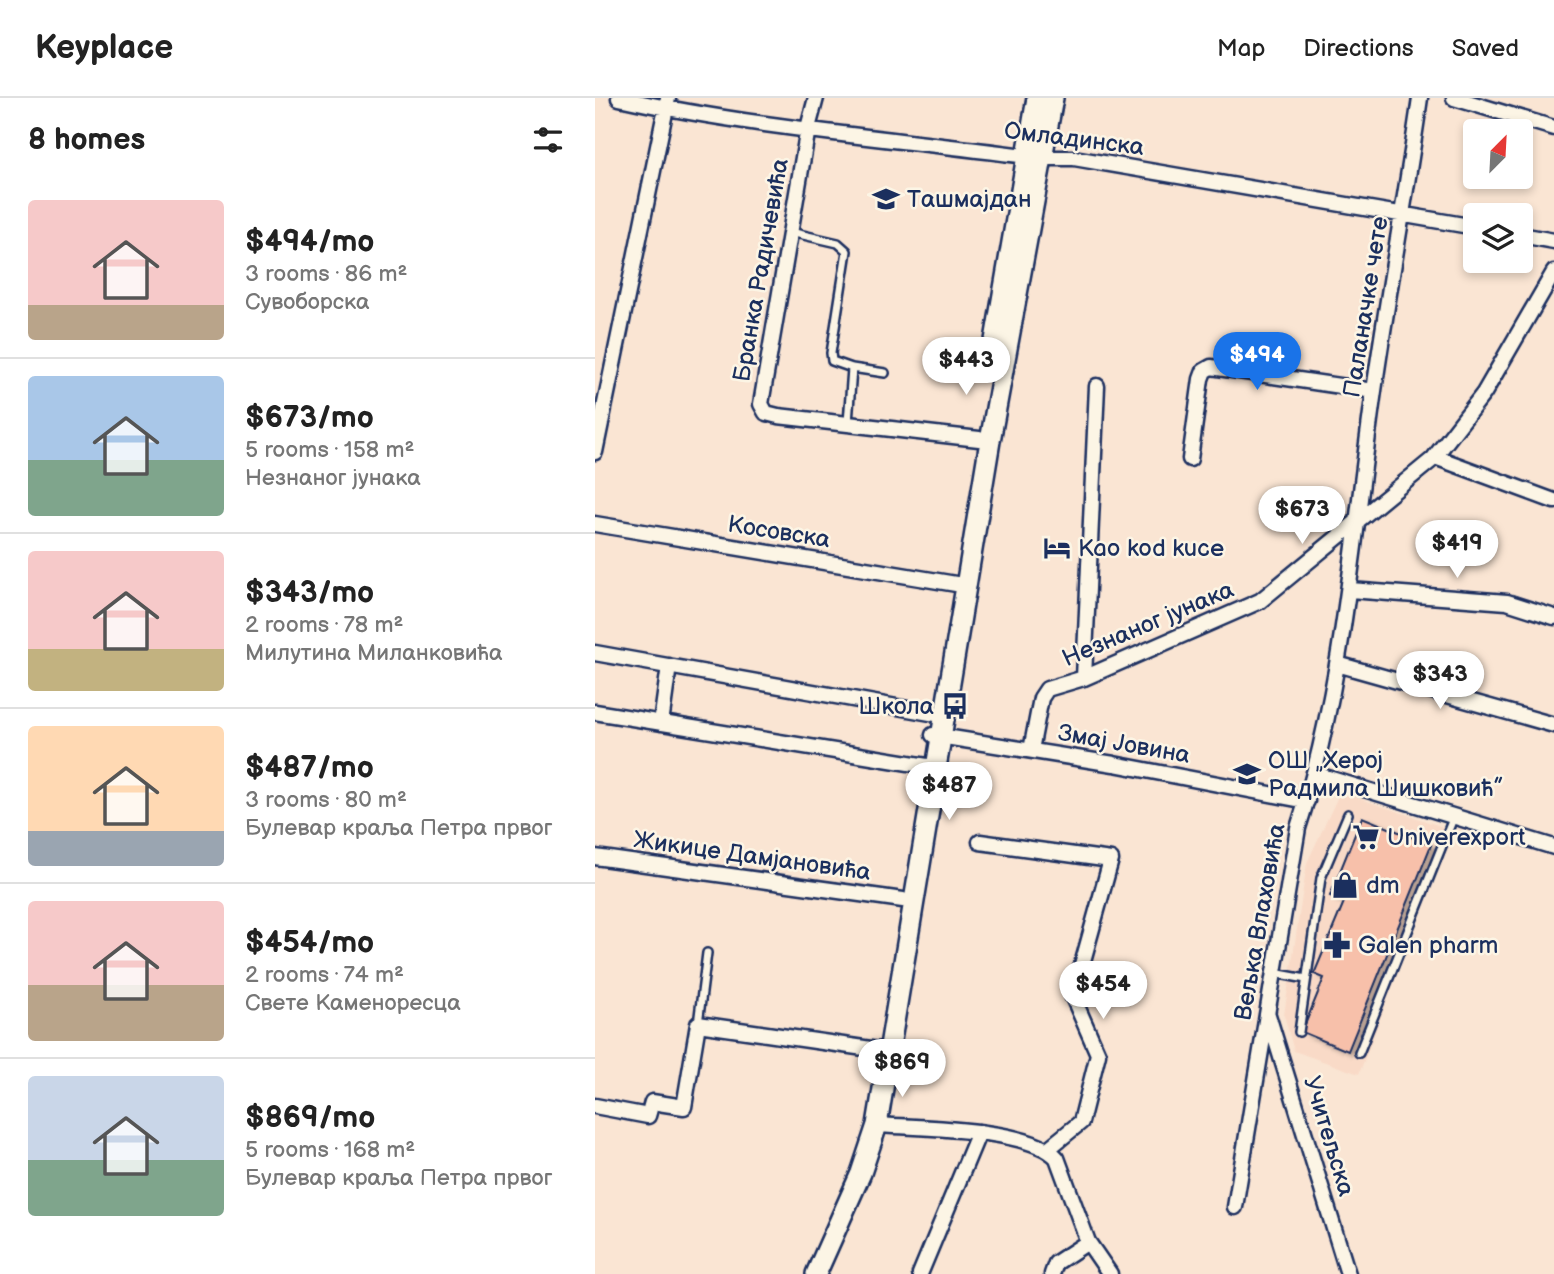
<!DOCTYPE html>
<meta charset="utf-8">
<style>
:root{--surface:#fff;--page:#f6f6f6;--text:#222;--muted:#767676;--line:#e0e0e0;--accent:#1a73e8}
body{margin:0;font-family:"Balsamiq Sans",sans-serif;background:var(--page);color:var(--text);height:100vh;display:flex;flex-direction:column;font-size:26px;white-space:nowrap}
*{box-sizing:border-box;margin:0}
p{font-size:23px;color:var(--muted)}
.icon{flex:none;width:38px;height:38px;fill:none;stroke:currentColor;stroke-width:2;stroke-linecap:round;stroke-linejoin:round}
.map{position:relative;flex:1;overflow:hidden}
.side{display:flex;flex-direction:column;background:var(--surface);width:595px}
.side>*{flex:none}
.needle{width:46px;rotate:24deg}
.tools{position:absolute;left:868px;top:21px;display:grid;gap:14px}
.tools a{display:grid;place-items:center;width:70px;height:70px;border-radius:7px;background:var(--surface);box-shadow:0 4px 10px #0003;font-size:35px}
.price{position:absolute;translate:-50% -60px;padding:0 16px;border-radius:24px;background:#fff;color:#222;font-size:23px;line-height:46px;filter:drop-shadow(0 2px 4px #0008)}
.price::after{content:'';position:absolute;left:50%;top:42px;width:21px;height:16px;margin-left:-10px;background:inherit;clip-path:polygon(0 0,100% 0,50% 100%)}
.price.current{background:var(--accent);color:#fff}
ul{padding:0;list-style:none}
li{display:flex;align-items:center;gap:21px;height:175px;padding:0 28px}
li+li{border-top:2px solid var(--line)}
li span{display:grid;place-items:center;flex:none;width:196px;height:140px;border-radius:7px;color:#555}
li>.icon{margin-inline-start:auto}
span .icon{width:84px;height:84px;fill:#fffc;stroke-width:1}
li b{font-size:30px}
h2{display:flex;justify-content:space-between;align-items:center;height:84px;padding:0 28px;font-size:30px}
header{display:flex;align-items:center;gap:42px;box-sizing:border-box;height:98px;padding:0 35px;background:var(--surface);border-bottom:2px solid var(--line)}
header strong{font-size:33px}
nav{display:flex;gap:38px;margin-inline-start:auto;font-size:24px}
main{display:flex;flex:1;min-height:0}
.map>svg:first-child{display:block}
.built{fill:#f9dac7}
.building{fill:#f7c0aa;stroke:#1b2f5e;stroke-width:2;filter:url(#shadow)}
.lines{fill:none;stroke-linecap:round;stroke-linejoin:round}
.lane-casing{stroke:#1b2f5e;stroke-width:12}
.street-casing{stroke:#1b2f5e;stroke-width:19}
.secondary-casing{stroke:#1b2f5e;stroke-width:24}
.lane{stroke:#fcf5e5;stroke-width:7}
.street{stroke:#fcf5e5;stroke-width:14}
.secondary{stroke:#fcf5e5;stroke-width:19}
.labels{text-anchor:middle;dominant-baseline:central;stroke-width:5;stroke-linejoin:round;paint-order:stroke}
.street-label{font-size:24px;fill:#1b2f5e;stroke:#fcf5e5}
.poi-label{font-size:24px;fill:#1b2f5e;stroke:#fcf5e5;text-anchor:start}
</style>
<header>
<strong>Keyplace</strong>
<nav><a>Map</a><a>Directions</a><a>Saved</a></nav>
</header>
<main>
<section class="side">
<h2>8 homes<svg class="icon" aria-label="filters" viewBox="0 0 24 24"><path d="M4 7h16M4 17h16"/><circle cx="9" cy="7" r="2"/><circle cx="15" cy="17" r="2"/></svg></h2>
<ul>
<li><span style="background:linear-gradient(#f6c9c9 75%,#b9a48a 0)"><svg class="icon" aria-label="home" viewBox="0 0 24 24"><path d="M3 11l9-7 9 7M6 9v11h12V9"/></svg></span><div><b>$494/mo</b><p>3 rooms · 86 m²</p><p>Сувоборска</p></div></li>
<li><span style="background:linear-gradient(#a9c7e8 60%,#7fa58c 0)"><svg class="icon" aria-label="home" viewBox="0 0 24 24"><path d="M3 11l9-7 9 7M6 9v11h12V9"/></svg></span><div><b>$673/mo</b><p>5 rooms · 158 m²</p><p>Незнаног јунака</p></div></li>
<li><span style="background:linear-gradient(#f6c9c9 70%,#c2b280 0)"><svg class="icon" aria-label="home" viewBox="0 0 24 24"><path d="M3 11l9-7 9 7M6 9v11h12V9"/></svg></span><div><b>$343/mo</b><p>2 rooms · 78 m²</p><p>Милутина Миланковића</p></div></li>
<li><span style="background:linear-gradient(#ffd9b3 75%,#9aa5b1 0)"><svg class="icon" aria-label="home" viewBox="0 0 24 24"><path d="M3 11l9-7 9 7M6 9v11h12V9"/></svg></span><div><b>$487/mo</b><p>3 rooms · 80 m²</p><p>Булевар краља Петра првог</p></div></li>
<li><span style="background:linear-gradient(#f6c9c9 60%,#b9a48a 0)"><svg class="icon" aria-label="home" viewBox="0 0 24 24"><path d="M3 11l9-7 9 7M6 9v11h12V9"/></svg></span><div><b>$454/mo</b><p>2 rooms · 74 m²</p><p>Свете Каменоресца</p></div></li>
<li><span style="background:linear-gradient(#c9d6e8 60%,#7fa58c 0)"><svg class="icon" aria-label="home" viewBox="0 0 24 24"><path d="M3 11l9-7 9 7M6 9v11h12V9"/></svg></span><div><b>$869/mo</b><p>5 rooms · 168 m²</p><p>Булевар краља Петра првог</p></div></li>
</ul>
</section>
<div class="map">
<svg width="959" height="1176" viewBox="0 0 959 1176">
<defs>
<filter id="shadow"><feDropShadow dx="6" dy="3.5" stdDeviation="2" flood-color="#0004"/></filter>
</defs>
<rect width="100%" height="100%" fill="#fae5d3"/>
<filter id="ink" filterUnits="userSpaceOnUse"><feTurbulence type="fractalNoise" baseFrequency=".0143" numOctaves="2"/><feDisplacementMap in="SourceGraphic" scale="14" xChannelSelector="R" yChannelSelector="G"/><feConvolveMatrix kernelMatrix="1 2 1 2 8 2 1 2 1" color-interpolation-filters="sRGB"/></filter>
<g filter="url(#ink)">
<path class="built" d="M 745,694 L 857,732 L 764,976 L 699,953 L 689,917 L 712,765 Z"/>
<path class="building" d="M 767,719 L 836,747 L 753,953 L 707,934 L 729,880 L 719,876 L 749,804 L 735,798 Z"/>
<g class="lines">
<defs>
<path id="lane" d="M 195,134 L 243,145 L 252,153 L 236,255 L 237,263 L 257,270 L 290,275
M 253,325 L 257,270
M 679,875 L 711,881
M 103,926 L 112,855
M 704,934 L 726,780 L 753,716
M 764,955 L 859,718"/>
<path id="street" d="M 24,0 C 162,31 306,41 446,60 L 479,60 L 880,129
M 221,0 L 213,30 L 166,306 L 171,315 L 183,318 L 384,341
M 859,0 L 959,30
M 926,137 L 959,143
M 0,354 L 73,0
M 840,359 L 959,403
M 595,361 L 606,281 L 609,273 L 616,269 L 779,293
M 0,426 L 361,486
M 755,492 L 912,504 L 959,519
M 0,555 L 341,616
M 742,566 L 959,627
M 489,580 L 502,288
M 0,614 L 332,668
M 66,625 L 74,568
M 338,637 L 519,666 L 712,703
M 436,652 L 446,600 L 452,591 L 489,580 L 665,503 L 838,361 L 889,295 L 959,174
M 720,676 L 959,749
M 385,744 L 516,762 L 478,899 L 503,956 L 486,1024 L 454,1050
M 0,759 L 308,802
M 673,917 L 753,1176
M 0,1008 L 53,1018 L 57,1004 L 89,1009 L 103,926 L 283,952
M 282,1027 C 323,1030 436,1030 462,1060 L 493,1144 L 515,1176
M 640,1109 L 703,730 C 749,588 758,439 779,293 C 793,195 811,98 825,0
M 325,1176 L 384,1034
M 457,1176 L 461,1165 L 493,1144"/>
<path id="secondary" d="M 398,254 L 442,0
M 221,1176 L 266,1075 L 282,1027 L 395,343 L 458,0"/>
</defs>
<use href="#lane" class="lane-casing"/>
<use href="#street" class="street-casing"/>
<use href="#secondary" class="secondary-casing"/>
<use href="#lane" class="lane"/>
<use href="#street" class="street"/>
<use href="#secondary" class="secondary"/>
</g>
</g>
<defs>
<symbol id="school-bare" viewBox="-9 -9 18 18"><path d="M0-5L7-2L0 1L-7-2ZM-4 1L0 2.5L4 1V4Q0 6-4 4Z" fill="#1b2f5e" stroke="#fcf5e5" stroke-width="2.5" paint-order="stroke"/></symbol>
<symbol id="hotel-bare" viewBox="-9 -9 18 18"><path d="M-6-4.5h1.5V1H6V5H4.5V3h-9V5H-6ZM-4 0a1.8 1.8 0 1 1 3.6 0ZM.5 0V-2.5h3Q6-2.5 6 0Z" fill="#1b2f5e" stroke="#fcf5e5" stroke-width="2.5" paint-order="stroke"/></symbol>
<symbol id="bus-bare" viewBox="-9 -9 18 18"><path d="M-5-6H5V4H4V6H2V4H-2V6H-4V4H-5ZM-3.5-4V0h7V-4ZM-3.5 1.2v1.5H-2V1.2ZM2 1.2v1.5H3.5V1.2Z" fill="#1b2f5e" stroke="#fcf5e5" stroke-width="2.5" paint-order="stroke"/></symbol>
<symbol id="supermarket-bare" viewBox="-9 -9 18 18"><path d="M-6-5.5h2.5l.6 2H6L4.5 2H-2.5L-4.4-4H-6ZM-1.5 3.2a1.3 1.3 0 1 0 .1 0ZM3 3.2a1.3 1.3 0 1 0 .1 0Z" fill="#1b2f5e" stroke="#fcf5e5" stroke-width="2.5" paint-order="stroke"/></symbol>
<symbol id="shop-bare" viewBox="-9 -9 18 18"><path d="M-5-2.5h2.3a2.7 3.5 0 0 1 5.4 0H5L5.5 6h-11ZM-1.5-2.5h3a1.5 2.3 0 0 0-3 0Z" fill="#1b2f5e" stroke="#fcf5e5" stroke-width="2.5" paint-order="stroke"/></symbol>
<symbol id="pharmacy-bare" viewBox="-9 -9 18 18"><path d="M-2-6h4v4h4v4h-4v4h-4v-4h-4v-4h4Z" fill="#1b2f5e" stroke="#fcf5e5" stroke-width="2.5" paint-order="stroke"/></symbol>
</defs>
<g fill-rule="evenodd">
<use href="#school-bare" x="272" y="82" width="38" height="38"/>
<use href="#hotel-bare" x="443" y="431" width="38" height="38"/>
<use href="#bus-bare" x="341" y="589" width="38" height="38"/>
<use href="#school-bare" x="633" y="657" width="38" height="38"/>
<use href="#supermarket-bare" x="752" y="720" width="38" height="38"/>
<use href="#shop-bare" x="731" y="768" width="38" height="38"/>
<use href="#pharmacy-bare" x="723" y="828" width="38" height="38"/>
</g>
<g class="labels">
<g class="street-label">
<text transform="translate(479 41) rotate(7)">Омладинска</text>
<text transform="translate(166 172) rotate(-80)">Бранка Радичевића</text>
<text transform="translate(771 209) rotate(-81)">Паланачке чете</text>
<text transform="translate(184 434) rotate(9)">Косовска</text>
<text transform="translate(553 526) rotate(-23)">Незнаног јунака</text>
<text transform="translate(529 646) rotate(10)">Змај Јовина</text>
<text transform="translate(157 758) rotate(8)">Жикице Дамјановића</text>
<text transform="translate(665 824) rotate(-80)">Вељка Влаховића</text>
<text transform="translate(734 1038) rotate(73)">Учитељска</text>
</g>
<g class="poi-label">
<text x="312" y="101">Ташмајдан</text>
<text x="483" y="450">Kao kod kuce</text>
<text x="339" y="608" text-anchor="end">Школа</text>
<text x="673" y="662">ОШ „Херој<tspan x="673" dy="28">Радмила Шишковић”</tspan></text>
<text x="792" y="739">Univerexport</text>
<text x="771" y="787">dm</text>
<text x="763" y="847">Galen pharm</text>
</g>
</g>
</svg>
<div class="tools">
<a><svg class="needle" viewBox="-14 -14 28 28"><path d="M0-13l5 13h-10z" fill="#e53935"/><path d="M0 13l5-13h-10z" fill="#767676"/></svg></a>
<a><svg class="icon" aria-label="layers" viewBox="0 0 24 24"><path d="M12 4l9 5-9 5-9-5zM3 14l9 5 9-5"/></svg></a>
</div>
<b class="price current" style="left:662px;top:294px">$494</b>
<b class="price" style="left:371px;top:299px">$443</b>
<b class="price" style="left:707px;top:448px">$673</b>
<b class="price" style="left:862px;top:482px">$419</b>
<b class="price" style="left:845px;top:613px">$343</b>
<b class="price" style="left:354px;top:724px">$487</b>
<b class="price" style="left:508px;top:923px">$454</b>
<b class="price" style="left:307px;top:1001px">$869</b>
</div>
</main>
